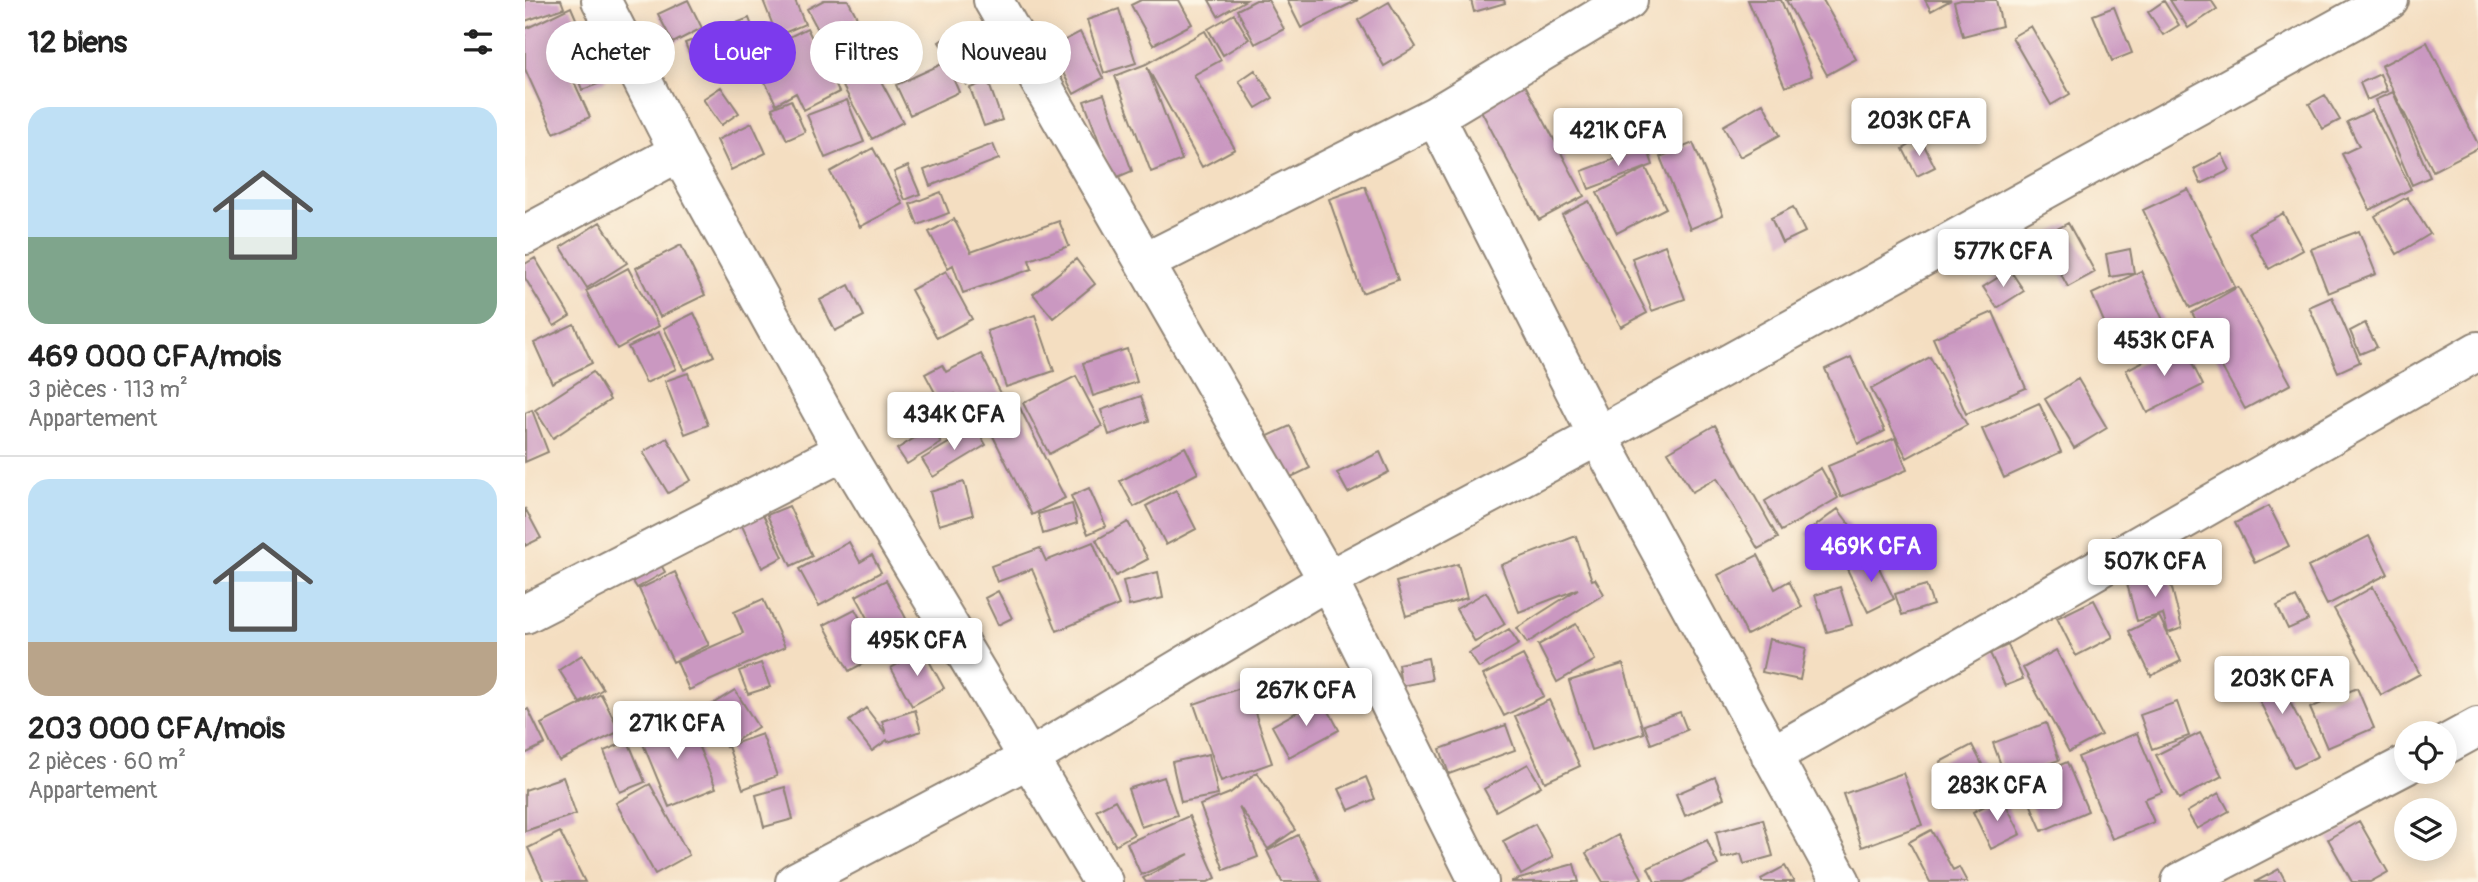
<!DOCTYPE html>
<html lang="fr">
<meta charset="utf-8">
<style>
:root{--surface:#fff;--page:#f2f2f2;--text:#222;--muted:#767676;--line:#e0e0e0;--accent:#7c3aed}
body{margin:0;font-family:Pangolin,sans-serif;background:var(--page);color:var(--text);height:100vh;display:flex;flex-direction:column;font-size:26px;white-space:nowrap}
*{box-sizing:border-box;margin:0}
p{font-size:23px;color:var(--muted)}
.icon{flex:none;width:38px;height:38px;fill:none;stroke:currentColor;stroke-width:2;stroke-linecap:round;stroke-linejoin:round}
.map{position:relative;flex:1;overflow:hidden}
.sheet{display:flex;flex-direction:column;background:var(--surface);width:525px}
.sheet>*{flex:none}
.guide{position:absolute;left:21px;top:21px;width:665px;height:63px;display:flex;gap:14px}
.controls{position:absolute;left:1869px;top:721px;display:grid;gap:14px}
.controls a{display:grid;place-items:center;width:63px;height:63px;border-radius:50%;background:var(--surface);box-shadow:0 4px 18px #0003;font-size:35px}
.price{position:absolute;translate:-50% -60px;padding:0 16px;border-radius:7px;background:#fff;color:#222;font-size:23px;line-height:46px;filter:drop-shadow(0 2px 4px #0008)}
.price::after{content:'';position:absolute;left:50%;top:42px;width:21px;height:16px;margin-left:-10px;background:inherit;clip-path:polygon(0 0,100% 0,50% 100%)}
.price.current{background:var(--accent);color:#fff}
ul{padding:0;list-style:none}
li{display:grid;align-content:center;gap:14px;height:371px;padding:0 28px}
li+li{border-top:2px solid var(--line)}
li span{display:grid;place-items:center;height:217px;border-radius:21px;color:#555}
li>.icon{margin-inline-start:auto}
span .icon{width:126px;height:126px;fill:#fffc;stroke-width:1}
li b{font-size:30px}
h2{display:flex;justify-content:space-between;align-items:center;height:84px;padding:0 28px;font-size:30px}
.pill{padding:0 24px;border-radius:32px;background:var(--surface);box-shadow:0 4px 18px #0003;font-size:24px;line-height:63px}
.pill.current{background:var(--accent);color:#fff}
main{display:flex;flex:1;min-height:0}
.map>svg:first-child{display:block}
.building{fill:#ca98c1}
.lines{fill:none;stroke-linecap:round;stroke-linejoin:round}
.street-casing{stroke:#908476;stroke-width:42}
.street{stroke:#fff;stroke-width:38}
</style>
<main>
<section class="sheet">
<h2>12 biens<svg class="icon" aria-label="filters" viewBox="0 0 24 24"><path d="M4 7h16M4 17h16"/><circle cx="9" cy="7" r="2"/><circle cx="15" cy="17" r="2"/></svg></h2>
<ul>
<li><span style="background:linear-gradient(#bfe0f5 60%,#7fa58c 0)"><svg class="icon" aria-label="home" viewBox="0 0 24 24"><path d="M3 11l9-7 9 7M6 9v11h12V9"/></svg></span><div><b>469 000 CFA/mois</b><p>3 pièces · 113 m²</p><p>Appartement</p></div></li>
<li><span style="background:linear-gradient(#bfe0f5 75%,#b9a48a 0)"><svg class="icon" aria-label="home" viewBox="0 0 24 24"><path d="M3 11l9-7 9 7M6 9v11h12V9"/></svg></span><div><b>203 000 CFA/mois</b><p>2 pièces · 60 m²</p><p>Appartement</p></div></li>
</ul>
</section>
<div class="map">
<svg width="1953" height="882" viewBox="0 0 1953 882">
<rect width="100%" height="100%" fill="#fcf5e5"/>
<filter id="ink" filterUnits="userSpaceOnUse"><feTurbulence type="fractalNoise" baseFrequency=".0143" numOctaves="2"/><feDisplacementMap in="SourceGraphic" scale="14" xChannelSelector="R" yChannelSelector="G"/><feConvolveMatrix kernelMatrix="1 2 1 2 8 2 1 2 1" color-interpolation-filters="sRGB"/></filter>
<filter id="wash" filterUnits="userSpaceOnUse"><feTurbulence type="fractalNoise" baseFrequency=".00686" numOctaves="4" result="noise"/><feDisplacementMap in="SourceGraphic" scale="28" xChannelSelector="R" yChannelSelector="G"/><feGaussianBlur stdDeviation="1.57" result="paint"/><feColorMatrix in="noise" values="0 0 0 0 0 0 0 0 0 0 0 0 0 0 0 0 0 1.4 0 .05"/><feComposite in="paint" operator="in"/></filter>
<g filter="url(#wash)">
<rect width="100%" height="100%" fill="#f4dec1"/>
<g id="blocks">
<path class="building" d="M 0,0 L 36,0 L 39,8 L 0,21 Z
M 163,0 L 177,28 L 148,43 L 133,14 Z
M 238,0 L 270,0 L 280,24 L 252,36 Z
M 299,0 L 323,0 L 333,19 L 314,30 L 327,53 L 310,62 L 282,9 Z
M 616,0 L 654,0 L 667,24 L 628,45 L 606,5 Z
M 684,0 L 721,0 L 693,16 Z
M 731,0 L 743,0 L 759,29 L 730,44 L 712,10 Z
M 762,0 L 833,0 L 776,28 Z
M 946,0 L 979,0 L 980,3 L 949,12 Z
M 1223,0 L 1256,0 L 1287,76 L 1260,87 Z
M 1261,0 L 1298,0 L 1331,59 L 1302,75 Z
M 1400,0 L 1426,0 L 1406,11 Z
M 1436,0 L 1471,0 L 1477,26 L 1438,36 L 1429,2 Z
M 1645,0 L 1686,0 L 1692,9 L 1663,28 Z
M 1639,1 L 1654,25 L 1638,35 L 1623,12 Z
M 864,2 L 891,47 L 859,66 L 833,20 Z
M 46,7 L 57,33 L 32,44 L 65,117 L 29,133 L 0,69 L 0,29 Z
M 1589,7 L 1607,53 L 1587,61 L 1568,15 Z
M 594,9 L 611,63 L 579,73 L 562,20 Z
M 709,14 L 724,39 L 698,55 L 683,29 Z
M 224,18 L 232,40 L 169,65 L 160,43 Z
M 1506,26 L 1545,94 L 1526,105 L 1487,37 Z
M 282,28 L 314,92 L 279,110 L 271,93 L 251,104 L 227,56 Z
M 680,31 L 696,60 L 669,75 L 710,149 L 677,167 L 622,67 L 657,160 L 626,172 L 590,76 L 621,64 Z
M 429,32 L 457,76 L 441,85 L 414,42 Z
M 555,32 L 578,78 L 549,94 L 525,48 Z
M 64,35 L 81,81 L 57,90 L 41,43 Z
M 1902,42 L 1953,144 L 1953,148 L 1908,171 L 1856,66 Z
M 343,57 L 378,122 L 347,139 L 311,74 Z
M 421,62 L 434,92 L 385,115 L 371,85 Z
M 730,70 L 748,98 L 731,108 L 714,81 Z
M 1855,74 L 1862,91 L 1842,100 L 1835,83 Z
M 997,79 L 1059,196 L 1014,220 L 952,103 Z
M 463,81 L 477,120 L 459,126 L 445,88 Z
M 196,87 L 214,113 L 196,125 L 178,99 Z
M 1868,92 L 1905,177 L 1887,185 L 1850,100 Z
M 579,94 L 607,171 L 588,179 L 559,101 Z
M 1800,95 L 1815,120 L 1798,129 L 1784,104 Z
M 266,100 L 280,132 L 262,140 L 247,108 Z
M 322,100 L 339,142 L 300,158 L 282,115 Z
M 1238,103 L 1255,135 L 1215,157 L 1198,126 Z
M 1847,110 L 1886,189 L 1845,210 L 1817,154 L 1834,146 L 1822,122 Z
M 227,123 L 241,153 L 206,170 L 192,140 Z
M 1396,139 L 1410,167 L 1392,176 L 1378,149 Z
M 1168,143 L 1198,215 L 1165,229 L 1135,157 Z
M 468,144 L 474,159 L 405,186 L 399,170 Z
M 1122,147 L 1128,165 L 1064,189 L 1057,171 Z
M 348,148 L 378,204 L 335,227 L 305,172 Z
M 1697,154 L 1705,170 L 1676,184 L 1669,169 Z
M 383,166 L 395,194 L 380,200 L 369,172 Z
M 1121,168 L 1141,208 L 1092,233 L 1072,193 Z
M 840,186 L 873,280 L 837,293 L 804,199 Z
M 1663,189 L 1710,287 L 1665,308 L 1618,210 Z
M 416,192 L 424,213 L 393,225 L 385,204 Z
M 1882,197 L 1905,234 L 1872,254 L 1850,216 Z
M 1064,201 L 1122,313 L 1096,327 L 1037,215 Z
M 1268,207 L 1280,232 L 1257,243 L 1246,218 Z
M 1758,213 L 1778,250 L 1744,269 L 1724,232 Z
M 429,219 L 446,252 L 534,221 L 544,246 L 504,260 L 507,269 L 438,293 L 428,265 L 423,268 L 404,232 Z
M 75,222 L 102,263 L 62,288 L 36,247 Z
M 1543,223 L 1570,272 L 1543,287 L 1516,238 Z
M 1834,231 L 1851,274 L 1803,293 L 1786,249 Z
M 156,245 L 180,295 L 135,317 L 111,268 Z
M 1140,245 L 1160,299 L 1127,311 L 1107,258 Z
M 1605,249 L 1609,273 L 1585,277 L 1581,254 Z
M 10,258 L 45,316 L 29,326 L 0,278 L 0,264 Z
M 551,259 L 570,284 L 528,318 L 508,294 Z
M 103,268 L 134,326 L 92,349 L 61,291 Z
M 1485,270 L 1499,291 L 1472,308 L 1458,287 Z
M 421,271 L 447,319 L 412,338 L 386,290 Z
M 1616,271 L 1638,320 L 1588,343 L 1567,294 Z
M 324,285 L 339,316 L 310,331 L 295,300 Z
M 1713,287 L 1766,384 L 1720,409 L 1667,313 Z
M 1807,297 L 1835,362 L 1813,372 L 1784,307 Z
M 1468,312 L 1501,388 L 1441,414 L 1408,338 Z
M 169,313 L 189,356 L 159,370 L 139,328 Z
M 510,315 L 529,371 L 481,387 L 462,331 Z
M 1840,323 L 1852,347 L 1835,354 L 1825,331 Z
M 49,324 L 67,363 L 27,383 L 9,343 Z
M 134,332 L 151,369 L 121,383 L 103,347 Z
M 1656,342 L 1678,385 L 1622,413 L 1601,370 Z
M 602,349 L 612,382 L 568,396 L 558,363 Z
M 456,354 L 483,407 L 447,426 L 430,394 L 415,402 L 400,374 L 417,365 L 421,372 Z
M 1326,357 L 1360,431 L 1333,444 L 1300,369 Z
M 1405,357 L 1442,425 L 1382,458 L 1346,389 Z
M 68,372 L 85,400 L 28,438 L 10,410 Z
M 163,373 L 183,425 L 160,434 L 140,381 Z
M 551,376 L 577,426 L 524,454 L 498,403 Z
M 1553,379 L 1582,428 L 1549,448 L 1520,399 Z
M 616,396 L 624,421 L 584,435 L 576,410 Z
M 1514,403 L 1536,452 L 1479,478 L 1457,429 Z
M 495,408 L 540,498 L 507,515 L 462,424 Z
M 7,410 L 23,452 L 0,462 L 0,413 Z
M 1190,425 L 1253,538 L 1233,549 L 1192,478 L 1167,492 L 1143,452 Z
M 765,426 L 785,468 L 762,479 L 741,437 Z
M 407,427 L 416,443 L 382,464 L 372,449 Z
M 450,427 L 461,445 L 408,477 L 397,459 Z
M 142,438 L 166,480 L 143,493 L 118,452 Z
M 1370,438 L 1382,470 L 1316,497 L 1303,466 Z
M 660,447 L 673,473 L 609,507 L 595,481 Z
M 855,452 L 864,472 L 823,493 L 812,473 Z
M 1296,468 L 1313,498 L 1256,531 L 1240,501 Z
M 439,482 L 448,515 L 414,525 L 405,492 Z
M 564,488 L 581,526 L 563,534 L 546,496 Z
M 651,490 L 671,529 L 641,545 L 621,506 Z
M 229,495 L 258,557 L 237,568 L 207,505 Z
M 547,504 L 552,523 L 518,534 L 513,514 Z
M 264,506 L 287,556 L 266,566 L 242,515 Z
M 1744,506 L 1764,546 L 1730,563 L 1710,523 Z
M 0,508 L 16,538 L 0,546 Z
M 1313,509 L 1340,545 L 1309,569 L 1281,533 Z
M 603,522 L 623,559 L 591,576 L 571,540 Z
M 1051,536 L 1067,580 L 1070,579 L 1079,594 L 1002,643 L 992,628 L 1053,589 L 994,612 L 976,565 Z
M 1844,536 L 1863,574 L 1802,605 L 1783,567 Z
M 324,542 L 335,562 L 347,555 L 356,572 L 294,606 L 274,569 Z
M 568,542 L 594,605 L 532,631 L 507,569 L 472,582 L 466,566 L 515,548 L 521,561 Z
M 128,551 L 140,572 L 112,588 L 99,567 Z
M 1233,555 L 1250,589 L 1264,581 L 1277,607 L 1222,635 L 1193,575 Z
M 1348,555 L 1369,599 L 1343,612 L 1322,569 Z
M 933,564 L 942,598 L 881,616 L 871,582 Z
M 1642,569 L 1657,628 L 1643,633 L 1638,614 L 1612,621 L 1601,580 Z
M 150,572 L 184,645 L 148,662 L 114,589 Z
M 633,572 L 638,598 L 604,606 L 598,581 Z
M 361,580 L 386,628 L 357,644 L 331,596 Z
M 1401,585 L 1408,605 L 1377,615 L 1370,594 Z
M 1315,587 L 1327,625 L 1302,632 L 1290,595 Z
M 1848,587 L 1895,674 L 1856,695 L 1809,609 Z
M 473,591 L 487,618 L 473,625 L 460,598 Z
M 961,592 L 980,624 L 950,642 L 931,609 Z
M 1771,597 L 1783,620 L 1763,629 L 1752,606 Z
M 238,599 L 260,647 L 164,690 L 152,662 L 218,633 L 209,612 Z
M 1569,600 L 1588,637 L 1551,656 L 1532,618 Z
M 330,609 L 354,655 L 324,671 L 299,625 Z
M 1634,616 L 1656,661 L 1626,676 L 1604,631 Z
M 1051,624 L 1070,660 L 1032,682 L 1013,645 Z
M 984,629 L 994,644 L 954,668 L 944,653 Z
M 1244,639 L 1281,648 L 1275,680 L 1237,672 Z
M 1483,645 L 1498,679 L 1480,686 L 1465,653 Z
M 398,650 L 419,688 L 387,706 L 366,668 Z
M 1531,650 L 1576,735 L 1544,752 L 1498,668 Z
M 57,655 L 78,689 L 55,703 L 34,670 Z
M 998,655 L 1019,696 L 979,716 L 958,675 Z
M 903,658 L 907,680 L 876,686 L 873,664 Z
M 236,663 L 245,687 L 223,694 L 214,671 Z
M 1098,664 L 1119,733 L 1066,750 L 1044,681 Z
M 1745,664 L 1793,756 L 1769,768 L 1722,677 Z
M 721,686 L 747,763 L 696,781 L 669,704 Z
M 1832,688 L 1849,728 L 1802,748 L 1785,708 Z
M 210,690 L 233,727 L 201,747 L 178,710 Z
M 76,694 L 95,731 L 34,761 L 16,724 Z
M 797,698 L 814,730 L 764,757 L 747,726 Z
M 1024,700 L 1055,766 L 1020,782 L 990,716 Z
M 1652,702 L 1664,736 L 1627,749 L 1615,715 Z
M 341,708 L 361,734 L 357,721 L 390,710 L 396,731 L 363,742 L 362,740 L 347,751 L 324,721 Z
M 3,709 L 20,744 L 0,754 L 0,710 Z
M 1155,712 L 1162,730 L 1126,744 L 1119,725 Z
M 160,714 L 191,788 L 144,807 L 114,734 Z
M 1521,723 L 1534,760 L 1481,779 L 1468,743 Z
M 981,725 L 990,750 L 924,774 L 915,749 Z
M 1612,733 L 1637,792 L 1619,799 L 1629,822 L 1587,839 L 1553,757 Z
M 1675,733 L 1697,776 L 1654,799 L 1631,755 Z
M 237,734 L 252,776 L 218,789 L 203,746 Z
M 103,741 L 120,782 L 95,792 L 79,751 Z
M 1447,745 L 1470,789 L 1439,806 L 1415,762 Z
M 684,754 L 693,795 L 656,802 L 647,762 Z
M 1542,762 L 1563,811 L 1517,831 L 1496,782 Z
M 1003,764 L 1016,786 L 971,811 L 959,789 Z
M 732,772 L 770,830 L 743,849 L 714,806 L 733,857 L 699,870 L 675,805 L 705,793 Z
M 1378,773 L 1397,825 L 1337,847 L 1318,794 Z
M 38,777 L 51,814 L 0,831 L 0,790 Z
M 639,777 L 652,815 L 616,827 L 603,789 Z
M 841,777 L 850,799 L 824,810 L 814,789 Z
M 1190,777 L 1199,798 L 1160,816 L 1151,794 Z
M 125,784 L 164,855 L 130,874 L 91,803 Z
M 260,787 L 268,819 L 239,827 L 231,795 Z
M 1694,793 L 1704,811 L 1672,829 L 1662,812 Z
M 1477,797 L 1496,834 L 1466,849 L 1448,812 Z
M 590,800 L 609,834 L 590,845 L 571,810 Z
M 664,816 L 691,878 L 683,882 L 621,882 L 618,878 L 664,854 L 616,875 L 602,843 Z
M 1238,819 L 1248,856 L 1219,864 L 1216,854 L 1197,858 L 1191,832 Z
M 1834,821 L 1863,872 L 1845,882 L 1827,882 L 1803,839 Z
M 1010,824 L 1028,857 L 996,875 L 978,841 Z
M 1406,830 L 1428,870 L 1434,867 L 1442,882 L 1405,882 L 1384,842 Z
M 35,832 L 60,882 L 19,882 L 3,848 Z
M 773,835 L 796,882 L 757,882 L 742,851 Z
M 1093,835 L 1117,878 L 1110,882 L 1078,882 L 1061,853 Z
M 1182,840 L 1193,865 L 1158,882 L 1130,882 L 1123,868 Z
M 1049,864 L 1054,882 L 987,882 L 987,881 Z
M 1260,866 L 1269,882 L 1237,882 L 1236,879 Z
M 1754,869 L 1761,882 L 1730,882 Z"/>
</g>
</g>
<g filter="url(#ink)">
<use href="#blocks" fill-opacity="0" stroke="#908476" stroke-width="2"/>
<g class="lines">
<defs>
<path id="street" d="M 76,0 L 154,152 L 319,451 L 578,882
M 468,0 L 803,580 L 954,882
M 910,116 L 1073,436 L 1316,882
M 0,235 L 154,152
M 621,262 L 910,116 L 1103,0
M 0,614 L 319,451
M 1920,745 L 1953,727
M 1246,756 L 1953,351
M 270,882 L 505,758 L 803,580 L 1073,436 L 1864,0
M 1656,882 L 1881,765"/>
</defs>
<use href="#street" class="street-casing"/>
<use href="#street" class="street"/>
</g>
</g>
</svg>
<div class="controls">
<a><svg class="icon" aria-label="locate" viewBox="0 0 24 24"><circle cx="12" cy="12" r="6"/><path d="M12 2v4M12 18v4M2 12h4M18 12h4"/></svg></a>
<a><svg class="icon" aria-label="layers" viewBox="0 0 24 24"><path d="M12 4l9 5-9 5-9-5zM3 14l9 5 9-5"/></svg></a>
</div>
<b class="price" style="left:1394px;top:158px">203K CFA</b>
<b class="price" style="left:1093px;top:168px">421K CFA</b>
<b class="price" style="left:1478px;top:289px">577K CFA</b>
<b class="price" style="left:1639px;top:378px">453K CFA</b>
<b class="price" style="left:429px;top:452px">434K CFA</b>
<b class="price current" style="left:1346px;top:584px">469K CFA</b>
<b class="price" style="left:1630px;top:599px">507K CFA</b>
<b class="price" style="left:392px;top:678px">495K CFA</b>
<b class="price" style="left:1757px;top:716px">203K CFA</b>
<b class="price" style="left:781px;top:728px">267K CFA</b>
<b class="price" style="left:152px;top:761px">271K CFA</b>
<b class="price" style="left:1472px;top:823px">283K CFA</b>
<div class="guide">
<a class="pill">Acheter</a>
<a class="pill current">Louer</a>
<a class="pill">Filtres</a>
<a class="pill">Nouveau</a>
</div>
</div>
</main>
